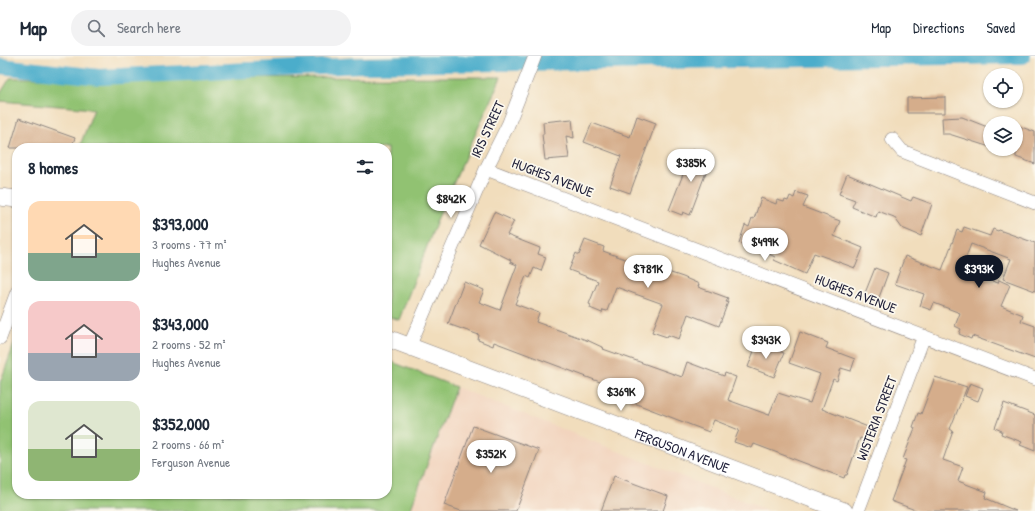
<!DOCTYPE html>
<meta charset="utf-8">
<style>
:root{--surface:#fff;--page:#f2f2f3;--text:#1f2937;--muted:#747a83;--line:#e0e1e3;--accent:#111827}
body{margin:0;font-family:"Patrick Hand",sans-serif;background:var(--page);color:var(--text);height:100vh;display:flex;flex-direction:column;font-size:15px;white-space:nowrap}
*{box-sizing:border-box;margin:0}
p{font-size:13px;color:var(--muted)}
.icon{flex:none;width:22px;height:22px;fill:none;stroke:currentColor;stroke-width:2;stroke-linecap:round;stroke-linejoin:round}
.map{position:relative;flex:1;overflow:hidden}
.drawer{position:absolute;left:12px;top:87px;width:380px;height:356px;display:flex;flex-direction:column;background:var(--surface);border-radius:16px;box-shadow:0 1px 3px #0004}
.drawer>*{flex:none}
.tools{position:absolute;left:983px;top:12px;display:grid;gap:8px}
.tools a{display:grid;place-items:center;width:40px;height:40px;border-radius:50%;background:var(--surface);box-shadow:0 1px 3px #0004;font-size:20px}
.price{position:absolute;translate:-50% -34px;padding:0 9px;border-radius:14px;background:#fff;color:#222;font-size:13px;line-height:26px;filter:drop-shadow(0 1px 2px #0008)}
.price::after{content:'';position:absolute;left:50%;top:24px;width:12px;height:9px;margin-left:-6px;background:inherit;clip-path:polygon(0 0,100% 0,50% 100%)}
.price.selected{background:var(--accent);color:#fff}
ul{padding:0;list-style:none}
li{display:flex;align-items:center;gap:12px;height:100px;padding:0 16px}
li span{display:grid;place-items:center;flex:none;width:112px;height:80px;border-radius:12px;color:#555}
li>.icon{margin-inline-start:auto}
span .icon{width:48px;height:48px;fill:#fffc;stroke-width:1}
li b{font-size:17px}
h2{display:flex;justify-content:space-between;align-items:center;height:48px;padding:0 16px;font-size:17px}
header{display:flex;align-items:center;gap:24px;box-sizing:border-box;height:56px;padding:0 20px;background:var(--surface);border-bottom:1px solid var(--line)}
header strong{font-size:19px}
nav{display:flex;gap:22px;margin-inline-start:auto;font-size:14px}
.search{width:280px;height:36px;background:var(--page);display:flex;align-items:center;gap:10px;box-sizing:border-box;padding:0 14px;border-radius:22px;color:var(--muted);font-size:15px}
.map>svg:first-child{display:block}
.built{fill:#f2d4be}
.green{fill:#91c272;stroke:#5a7256}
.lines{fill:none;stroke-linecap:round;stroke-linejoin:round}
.canal{stroke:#4cadcb;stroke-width:16}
.building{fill:#d5ad8b}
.minor-casing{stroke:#8a807c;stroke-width:14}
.tertiary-casing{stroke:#8a807c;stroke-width:18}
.minor{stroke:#fff;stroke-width:13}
.tertiary{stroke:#fff;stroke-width:17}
.labels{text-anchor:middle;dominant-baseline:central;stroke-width:3.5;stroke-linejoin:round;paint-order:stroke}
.street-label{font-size:14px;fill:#22223b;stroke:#fbf7ec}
</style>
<header>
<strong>Map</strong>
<div class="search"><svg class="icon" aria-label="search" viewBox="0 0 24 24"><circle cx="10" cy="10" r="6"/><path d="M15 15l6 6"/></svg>Search here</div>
<nav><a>Map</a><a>Directions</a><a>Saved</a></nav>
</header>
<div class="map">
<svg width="1035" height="455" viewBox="0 0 1035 455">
<rect width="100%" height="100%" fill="#fbf7ec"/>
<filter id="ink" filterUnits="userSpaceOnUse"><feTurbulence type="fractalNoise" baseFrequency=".025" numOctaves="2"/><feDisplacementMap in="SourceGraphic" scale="8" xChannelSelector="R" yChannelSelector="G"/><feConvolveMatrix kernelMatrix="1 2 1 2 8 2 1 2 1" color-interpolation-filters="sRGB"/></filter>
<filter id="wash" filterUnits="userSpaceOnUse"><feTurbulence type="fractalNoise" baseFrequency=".012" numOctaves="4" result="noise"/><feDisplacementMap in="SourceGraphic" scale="16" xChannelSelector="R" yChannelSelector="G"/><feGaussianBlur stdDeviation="0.9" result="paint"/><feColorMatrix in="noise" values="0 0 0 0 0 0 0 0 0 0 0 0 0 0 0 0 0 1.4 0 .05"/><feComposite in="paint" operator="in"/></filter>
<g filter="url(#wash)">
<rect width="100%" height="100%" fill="#f1ddbc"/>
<path class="built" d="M 456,331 L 769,455 L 410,455 Z"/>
<path class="green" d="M 501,21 L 437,164 L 399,264 L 387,260 L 387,92 L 79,92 L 94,53 L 0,45 L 0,38 L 10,22 Z
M 17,280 L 17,438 L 387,438 L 387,304 L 456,331 L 410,455 L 0,455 L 0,327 Z"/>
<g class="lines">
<path class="canal" d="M 0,10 L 99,21 L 363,9 L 1023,0"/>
</g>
<g id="blocks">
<path class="building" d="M 945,41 L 945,57 L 907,57 L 907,42 Z
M 637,60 L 656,67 L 630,137 L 610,130 L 621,100 L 584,86 L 592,67 L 630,81 Z
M 962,61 L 990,72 L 990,91 L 949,78 L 943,78 L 942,62 Z
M 19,62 L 75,82 L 71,92 L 10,92 Z
M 572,63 L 574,82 L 566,80 L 569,102 L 545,104 L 542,78 L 544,78 L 543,66 Z
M 1016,69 L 1035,76 L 1035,108 L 1016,101 Z
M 693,93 L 712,100 L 690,159 L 683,156 L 682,159 L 669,154 Z
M 847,118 L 911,145 L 913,141 L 932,148 L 921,180 L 902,172 L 894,161 L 878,155 L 876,161 L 852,151 L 855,144 L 839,138 Z
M 796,136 L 808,140 L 803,151 L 840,165 L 834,180 L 863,192 L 855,212 L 814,197 L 805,218 L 774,204 L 775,201 L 769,198 L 739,187 L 745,169 L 749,171 L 752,162 L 754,163 L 761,142 L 776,148 L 777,144 L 784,146 L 785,144 L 788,145 L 790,140 L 794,142 Z
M 494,156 L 514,165 L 507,179 L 540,192 L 538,198 L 546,201 L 541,215 L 534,212 L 530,222 L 526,220 L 515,248 L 539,257 L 536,266 L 589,285 L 604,292 L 603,293 L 682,321 L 687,306 L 724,320 L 725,317 L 736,321 L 728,344 L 769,359 L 778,337 L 810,347 L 820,318 L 789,307 L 800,276 L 828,287 L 826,292 L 855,303 L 851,315 L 841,312 L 837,325 L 833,323 L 822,353 L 873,373 L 869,385 L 860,382 L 847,419 L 845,419 L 844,422 L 754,388 L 752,392 L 734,386 L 739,374 L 714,364 L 709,376 L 629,345 L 630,341 L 606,332 L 608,329 L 494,286 L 493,290 L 478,284 L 479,279 L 448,268 L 464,226 L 484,234 L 479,246 L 500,254 L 517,209 L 510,206 L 511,204 L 479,188 Z
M 964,171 L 990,180 L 993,173 L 998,175 L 999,174 L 1035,187 L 1035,235 L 1003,223 L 1011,203 L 971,188 L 961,214 L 998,227 L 999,224 L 1010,229 L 1001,250 L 1023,259 L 1021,265 L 1035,270 L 1035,303 L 972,280 L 971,283 L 959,278 L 961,273 L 955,270 L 960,257 L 934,247 L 931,254 L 920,250 L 924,238 L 895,228 L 905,200 L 942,214 L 957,174 L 962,176 Z
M 585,184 L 604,191 L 603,195 L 647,211 L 647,209 L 683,221 L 699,228 L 698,231 L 728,242 L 726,246 L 728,246 L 719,270 L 688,258 L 679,283 L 668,279 L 667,281 L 652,276 L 663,248 L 616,231 L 607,255 L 603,254 L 602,257 L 590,252 L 591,249 L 589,248 L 598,225 L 569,214 L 576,197 L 579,199 Z
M 875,212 L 888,217 L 877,247 L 863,242 Z
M 757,287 L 784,297 L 774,321 L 748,311 Z
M 935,321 L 967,331 L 950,373 L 953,375 L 943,404 L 963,411 L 958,425 L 987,436 L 985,442 L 1016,455 L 918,455 L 891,445 L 906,404 L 903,403 L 915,372 L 913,371 L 918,357 L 921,358 Z
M 970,327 L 983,332 L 978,345 L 965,340 Z
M 1004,347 L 1035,359 L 1035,395 L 1020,389 L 1022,386 L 1001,378 L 1002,375 L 995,372 Z
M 473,370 L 539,394 L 516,455 L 461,455 L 444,449 Z
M 614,420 L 668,440 L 663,455 L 601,455 Z"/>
</g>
</g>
<g filter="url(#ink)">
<use href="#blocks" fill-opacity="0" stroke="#8a807c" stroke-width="1"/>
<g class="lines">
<defs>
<path id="minor" d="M 892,83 L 902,95 L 1035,147
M 486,113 L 1035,323
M 0,282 L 17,236
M 409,291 L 486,113 L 508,69 L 535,0
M 858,455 L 924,280"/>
<g id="tertiary">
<path d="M 0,141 L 17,143"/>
<path id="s1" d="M 387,282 L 844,455"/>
</g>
</defs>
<use href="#minor" class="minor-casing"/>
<use href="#tertiary" class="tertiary-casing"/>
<use href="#minor" class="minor"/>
<use href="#tertiary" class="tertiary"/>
</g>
</g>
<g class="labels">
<g class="street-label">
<text transform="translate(487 73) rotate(-65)">IRIS STREET</text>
<text transform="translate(553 121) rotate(21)">HUGHES AVENUE</text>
<text transform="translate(856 237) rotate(21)">HUGHES AVENUE</text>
<text transform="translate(876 362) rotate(-69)">WISTERIA STREET</text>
<text stroke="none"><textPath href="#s1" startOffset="316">FERGUSON AVENUE</textPath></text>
</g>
</g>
</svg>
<div class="tools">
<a><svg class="icon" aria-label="locate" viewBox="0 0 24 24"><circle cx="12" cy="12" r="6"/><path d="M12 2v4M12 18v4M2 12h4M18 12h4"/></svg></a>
<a><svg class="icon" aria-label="layers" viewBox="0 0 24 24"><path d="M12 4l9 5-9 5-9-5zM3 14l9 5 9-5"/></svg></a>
</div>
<b class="price" style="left:691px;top:127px">$385K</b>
<b class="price" style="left:451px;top:163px">$842K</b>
<b class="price" style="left:765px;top:206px">$499K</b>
<b class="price" style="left:648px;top:233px">$781K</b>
<b class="price selected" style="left:979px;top:233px">$393K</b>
<b class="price" style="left:766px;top:304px">$343K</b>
<b class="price" style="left:621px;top:356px">$369K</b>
<b class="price" style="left:491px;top:418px">$352K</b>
<section class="drawer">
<h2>8 homes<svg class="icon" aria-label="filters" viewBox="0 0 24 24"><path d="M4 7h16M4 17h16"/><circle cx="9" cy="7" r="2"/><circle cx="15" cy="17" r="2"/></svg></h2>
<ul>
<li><span style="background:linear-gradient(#ffd9b3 65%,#7fa58c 0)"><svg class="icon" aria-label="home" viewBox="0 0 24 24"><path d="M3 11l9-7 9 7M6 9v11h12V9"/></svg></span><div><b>$393,000</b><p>3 rooms · 77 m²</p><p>Hughes Avenue</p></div></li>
<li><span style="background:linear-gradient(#f6c9c9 65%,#9aa5b1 0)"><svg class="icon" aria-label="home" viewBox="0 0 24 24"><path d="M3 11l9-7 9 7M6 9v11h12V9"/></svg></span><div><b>$343,000</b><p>2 rooms · 52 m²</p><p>Hughes Avenue</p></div></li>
<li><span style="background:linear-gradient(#dfe7d0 60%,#8fb573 0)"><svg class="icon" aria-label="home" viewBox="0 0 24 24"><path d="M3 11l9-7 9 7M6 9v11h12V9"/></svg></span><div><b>$352,000</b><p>2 rooms · 66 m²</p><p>Ferguson Avenue</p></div></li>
</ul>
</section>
</div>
